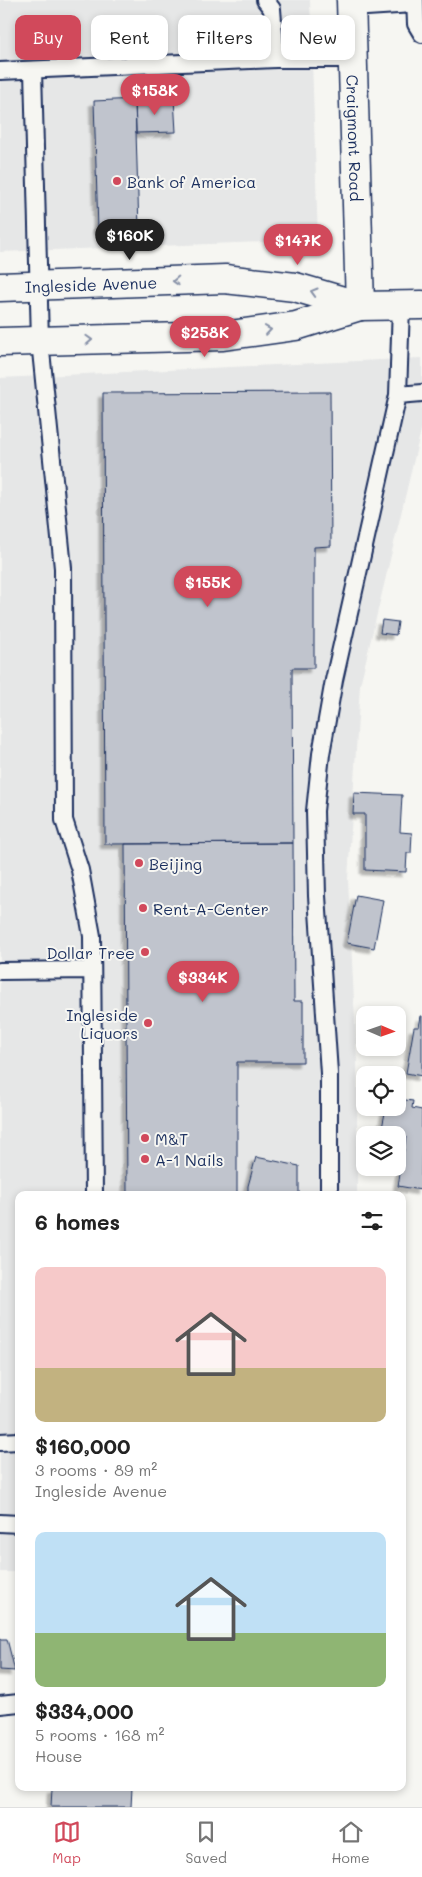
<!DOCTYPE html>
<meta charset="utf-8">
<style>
:root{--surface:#fff;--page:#f2f2f2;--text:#222;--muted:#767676;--line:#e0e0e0;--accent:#d1495b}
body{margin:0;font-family:Mali,sans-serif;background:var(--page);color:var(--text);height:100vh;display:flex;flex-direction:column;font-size:19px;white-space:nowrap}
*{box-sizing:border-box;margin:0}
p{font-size:16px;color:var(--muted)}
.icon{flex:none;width:28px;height:28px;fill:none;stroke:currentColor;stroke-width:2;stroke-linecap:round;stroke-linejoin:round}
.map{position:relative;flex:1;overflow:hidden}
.sheet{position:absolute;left:15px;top:1191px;width:391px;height:600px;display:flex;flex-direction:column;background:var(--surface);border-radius:10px;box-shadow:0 2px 8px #0003}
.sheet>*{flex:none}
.guide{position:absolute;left:15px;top:15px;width:392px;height:45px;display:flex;gap:10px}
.needle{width:32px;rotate:92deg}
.buttons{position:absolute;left:356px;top:1006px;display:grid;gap:10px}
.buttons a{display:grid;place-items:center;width:50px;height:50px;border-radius:10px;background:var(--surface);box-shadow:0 2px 8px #0003;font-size:25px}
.price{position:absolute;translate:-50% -42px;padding:0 11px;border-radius:18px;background:var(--accent);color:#fff;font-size:16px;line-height:32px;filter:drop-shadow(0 1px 2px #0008)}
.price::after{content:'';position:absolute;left:50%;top:30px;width:15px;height:11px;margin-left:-8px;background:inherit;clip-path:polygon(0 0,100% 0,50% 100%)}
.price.active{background:#222;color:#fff}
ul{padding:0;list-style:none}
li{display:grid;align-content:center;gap:10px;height:265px;padding:0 20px}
li span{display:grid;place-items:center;height:155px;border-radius:10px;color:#555}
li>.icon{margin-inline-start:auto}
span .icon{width:90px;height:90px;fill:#fffc;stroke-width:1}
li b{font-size:21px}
h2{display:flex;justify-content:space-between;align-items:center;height:60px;padding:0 20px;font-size:21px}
.chip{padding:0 18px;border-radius:10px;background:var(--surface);box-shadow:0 2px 8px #0003;font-size:18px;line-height:45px}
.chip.active{background:var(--accent);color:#fff}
.tab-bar{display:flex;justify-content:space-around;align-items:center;height:70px;border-top:1px solid var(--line);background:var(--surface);font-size:14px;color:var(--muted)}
.tab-bar a{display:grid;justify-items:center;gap:2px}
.tab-bar .active{color:var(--accent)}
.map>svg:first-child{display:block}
.built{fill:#e6e7e7}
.building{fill:#c0c4cd;stroke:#1b2f5e;filter:url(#shadow)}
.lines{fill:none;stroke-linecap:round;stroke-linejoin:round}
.lane-casing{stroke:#1b2f5e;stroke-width:20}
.street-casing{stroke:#1b2f5e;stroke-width:31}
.secondary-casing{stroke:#1b2f5e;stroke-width:31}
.lane{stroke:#f6f6f2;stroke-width:16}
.street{stroke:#f6f6f2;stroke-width:28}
.secondary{stroke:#f6f6f2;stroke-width:28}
.oneway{stroke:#8892a8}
.poi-dot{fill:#d1495b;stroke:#f6f6f2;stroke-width:2}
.labels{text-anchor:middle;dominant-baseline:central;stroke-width:4;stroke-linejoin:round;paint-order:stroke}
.street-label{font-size:16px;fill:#1b2f5e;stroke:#f6f6f2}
.poi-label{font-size:16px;fill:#1b2f5e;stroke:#f6f6f2;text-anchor:start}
</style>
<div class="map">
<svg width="422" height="1807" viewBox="0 0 422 1807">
<defs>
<filter id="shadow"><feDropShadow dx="-4.5" dy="4.5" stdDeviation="1" flood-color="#0004"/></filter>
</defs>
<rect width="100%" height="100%" fill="#f6f6f2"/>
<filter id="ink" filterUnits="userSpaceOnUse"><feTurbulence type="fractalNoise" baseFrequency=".02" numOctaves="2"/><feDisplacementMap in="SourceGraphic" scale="10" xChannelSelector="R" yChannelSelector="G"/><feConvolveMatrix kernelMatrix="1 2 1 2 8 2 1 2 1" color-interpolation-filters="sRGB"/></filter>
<g filter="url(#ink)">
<path class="built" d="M 0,0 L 310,0 L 318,240 L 0,252 Z
M 422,358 L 422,426 L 360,685 L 348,879 L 357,1063 L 357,1195 L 19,1195 L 19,1572 L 0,1572 L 0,378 Z"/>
<path class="building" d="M 174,98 L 176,132 L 136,133 L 135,99 Z
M 135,99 L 139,229 L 98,230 L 94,101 Z
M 330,392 L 331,546 L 314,547 L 314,668 L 292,668 L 293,843 L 105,844 L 103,393 Z
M 382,620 L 398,622 L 396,635 L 380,633 Z
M 354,793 L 402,795 L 400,832 L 412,833 L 411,853 L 407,853 L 406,872 L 365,870 L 365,814 L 353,814 Z
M 293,843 L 294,1001 L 303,1001 L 303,1062 L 237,1062 L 237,1195 L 127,1195 L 125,844 Z
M 356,895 L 383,900 L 374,948 L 347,943 Z
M 421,1016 L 422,1016 L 422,1076 L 406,1073 L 414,1027 L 419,1027 Z
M 398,1099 L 413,1101 L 412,1108 L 422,1110 L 421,1190 L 398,1186 L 406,1137 L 381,1133 L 386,1108 L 398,1108 Z
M 256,1157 L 299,1166 L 299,1195 L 248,1195 L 248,1186 Z
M 0,1639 L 7,1639 L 15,1671 L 0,1670 Z
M 52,1788 L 132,1788 L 131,1807 L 51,1807 Z"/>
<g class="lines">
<defs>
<path id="lane" d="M 265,0 L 272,9 L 276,59
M 415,0 L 416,24 L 422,34
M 351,8 L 413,4
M 33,70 L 40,341 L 63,568 L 64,820 L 80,870 L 92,936 L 94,1195
M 0,71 L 276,59 L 353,59
M 398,395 L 422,393
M 0,971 L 92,970
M 329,1195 L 329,1073 L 317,896 L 315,811 L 321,754 L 334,680 L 398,395 L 401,306
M 0,1442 L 19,1441
M 0,1523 L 19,1524
M 0,1705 L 19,1703"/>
<g id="street">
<path id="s1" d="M 351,0 L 360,306"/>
</g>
<g id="secondary">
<path id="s2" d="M 0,287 L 225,279 L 295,287 L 360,306 L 422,305"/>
<path d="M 0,342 L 223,336 L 296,326 L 360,306"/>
</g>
</defs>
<use href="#lane" class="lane-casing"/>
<use href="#street" class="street-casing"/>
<use href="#secondary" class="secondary-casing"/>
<use href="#lane" class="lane"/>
<use href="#street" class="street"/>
<use href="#secondary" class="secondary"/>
</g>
<defs><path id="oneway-chevron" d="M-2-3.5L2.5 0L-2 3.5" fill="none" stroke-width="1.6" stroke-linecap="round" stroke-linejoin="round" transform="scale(1.25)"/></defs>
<g class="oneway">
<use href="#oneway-chevron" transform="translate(176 281) rotate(178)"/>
<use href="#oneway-chevron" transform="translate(314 292) rotate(-164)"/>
<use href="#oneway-chevron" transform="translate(268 330) rotate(-8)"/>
<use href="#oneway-chevron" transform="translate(89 340) rotate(-2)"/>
</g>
</g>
<g class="poi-dot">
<circle cx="117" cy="181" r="5"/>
<circle cx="139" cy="863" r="5"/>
<circle cx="143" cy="908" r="5"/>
<circle cx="145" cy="952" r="5"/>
<circle cx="148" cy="1023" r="5"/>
<circle cx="145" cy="1138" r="5"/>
<circle cx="145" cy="1159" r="5"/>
</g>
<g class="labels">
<g class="street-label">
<text stroke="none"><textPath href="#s1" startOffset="138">Craigmont Road</textPath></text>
<text stroke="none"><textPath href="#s2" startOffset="91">Ingleside Avenue</textPath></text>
</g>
<g class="poi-label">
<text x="127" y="181">Bank of America</text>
<text x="149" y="863">Beijing</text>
<text x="153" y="908">Rent-A-Center</text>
<text x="135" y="952" text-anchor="end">Dollar Tree</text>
<text x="138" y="1014" text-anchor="end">Ingleside<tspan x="138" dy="18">Liquors</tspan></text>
<text x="155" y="1138">M&amp;T</text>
<text x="155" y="1159">A-1 Nails</text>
</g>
</g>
</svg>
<div class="buttons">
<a><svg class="needle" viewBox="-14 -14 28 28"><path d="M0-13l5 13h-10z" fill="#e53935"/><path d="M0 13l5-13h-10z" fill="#767676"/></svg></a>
<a><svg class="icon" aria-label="locate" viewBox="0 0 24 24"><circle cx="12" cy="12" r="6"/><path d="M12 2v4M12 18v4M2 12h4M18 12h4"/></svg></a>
<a><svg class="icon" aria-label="layers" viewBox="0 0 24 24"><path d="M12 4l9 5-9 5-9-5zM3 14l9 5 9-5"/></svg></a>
</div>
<b class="price" style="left:155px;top:116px">$158K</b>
<b class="price active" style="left:130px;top:261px">$160K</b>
<b class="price" style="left:298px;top:266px">$147K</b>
<b class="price" style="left:205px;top:358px">$258K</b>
<b class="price" style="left:208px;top:608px">$155K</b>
<b class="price" style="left:203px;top:1003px">$334K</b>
<div class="guide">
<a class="chip active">Buy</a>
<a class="chip">Rent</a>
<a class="chip">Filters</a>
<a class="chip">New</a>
</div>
<section class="sheet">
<h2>6 homes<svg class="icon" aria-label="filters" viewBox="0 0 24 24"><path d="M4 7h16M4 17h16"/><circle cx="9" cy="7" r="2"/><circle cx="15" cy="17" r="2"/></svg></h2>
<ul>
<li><span style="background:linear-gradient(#f6c9c9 65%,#c2b280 0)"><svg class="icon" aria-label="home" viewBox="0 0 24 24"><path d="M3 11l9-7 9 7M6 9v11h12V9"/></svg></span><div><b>$160,000</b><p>3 rooms · 89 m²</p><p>Ingleside Avenue</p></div></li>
<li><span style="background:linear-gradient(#bfe0f5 65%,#8fb573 0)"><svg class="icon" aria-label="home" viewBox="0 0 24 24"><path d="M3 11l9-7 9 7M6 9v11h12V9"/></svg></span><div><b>$334,000</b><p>5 rooms · 168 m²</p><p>House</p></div></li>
</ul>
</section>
</div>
<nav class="tab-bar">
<a class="active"><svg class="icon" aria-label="map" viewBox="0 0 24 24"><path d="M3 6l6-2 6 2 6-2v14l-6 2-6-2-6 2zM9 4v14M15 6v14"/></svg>Map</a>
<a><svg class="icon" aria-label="saved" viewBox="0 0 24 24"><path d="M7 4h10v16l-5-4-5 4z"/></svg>Saved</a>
<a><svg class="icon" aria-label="home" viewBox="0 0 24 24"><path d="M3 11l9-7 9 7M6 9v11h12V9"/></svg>Home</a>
</nav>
